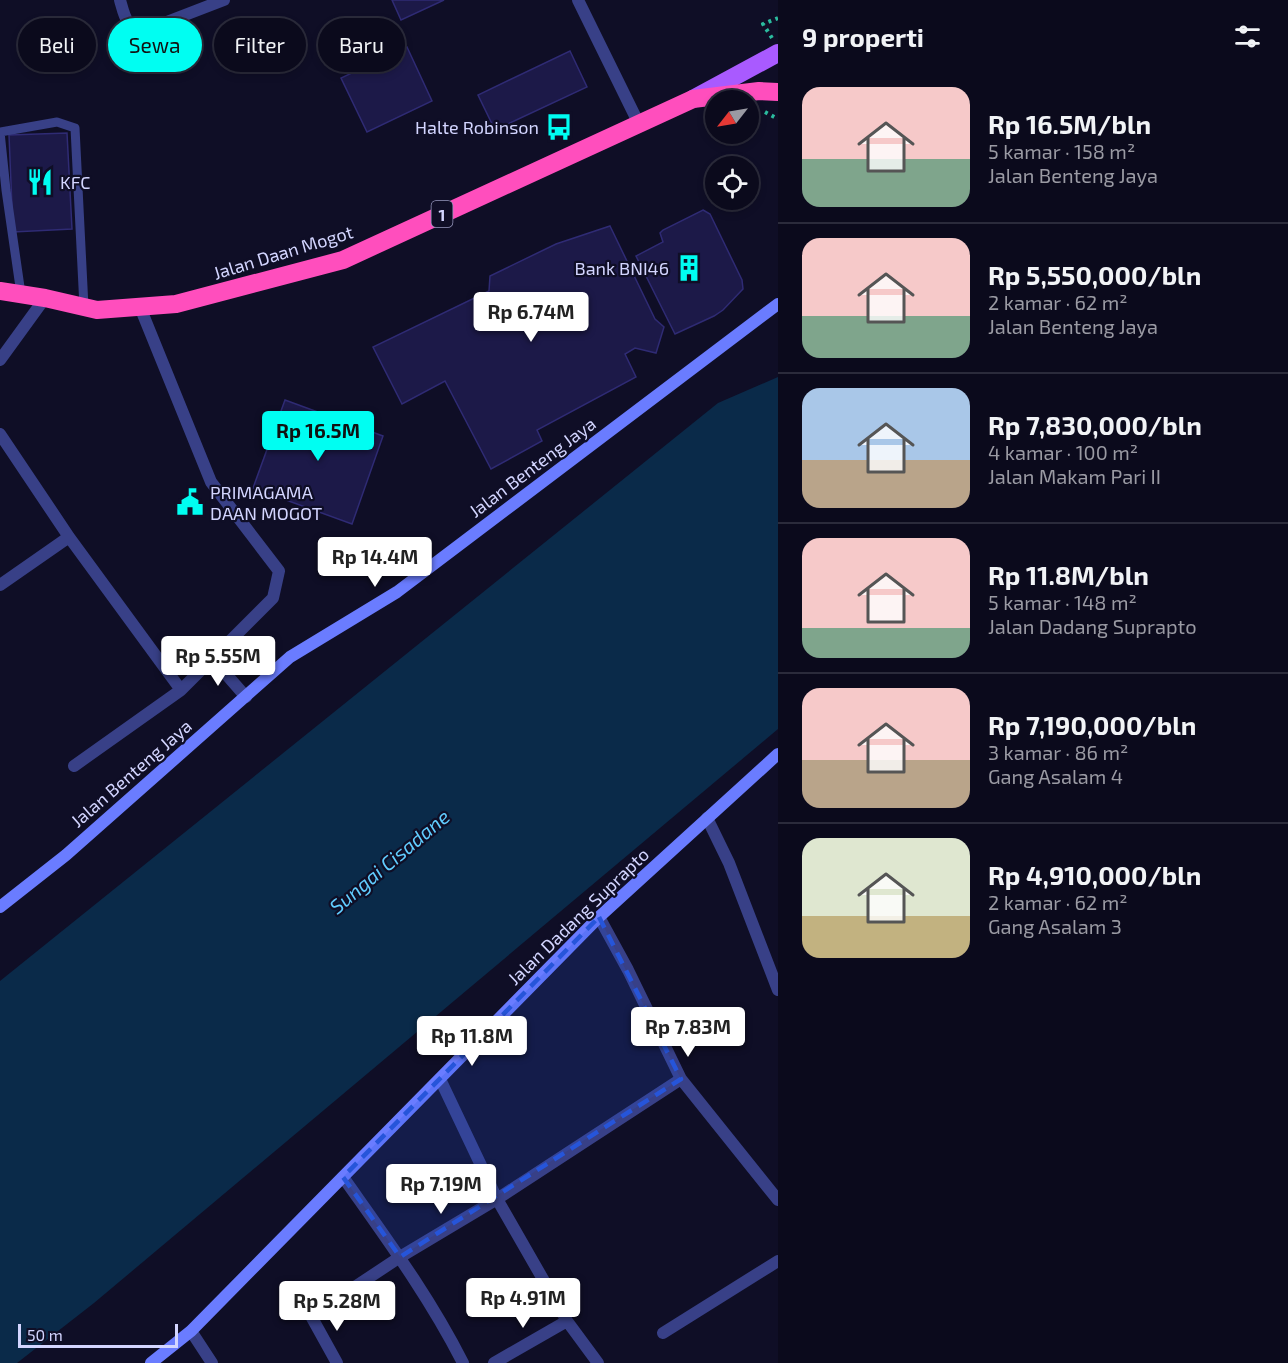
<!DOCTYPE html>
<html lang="id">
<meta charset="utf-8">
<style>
:root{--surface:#0b0a1c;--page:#191829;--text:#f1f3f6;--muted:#9a9aa3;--line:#2b2b3b;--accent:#00fef2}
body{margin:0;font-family:"Exo 2",sans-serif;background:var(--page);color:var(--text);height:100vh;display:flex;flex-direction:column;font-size:22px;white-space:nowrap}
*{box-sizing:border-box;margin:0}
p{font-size:20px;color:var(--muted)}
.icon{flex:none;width:33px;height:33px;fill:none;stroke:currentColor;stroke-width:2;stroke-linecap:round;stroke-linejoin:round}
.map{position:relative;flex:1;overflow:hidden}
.drawer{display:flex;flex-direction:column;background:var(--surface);width:510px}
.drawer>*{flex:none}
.hud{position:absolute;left:18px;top:18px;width:570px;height:54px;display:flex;gap:12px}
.needle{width:39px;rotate:239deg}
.tools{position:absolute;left:705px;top:90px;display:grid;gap:12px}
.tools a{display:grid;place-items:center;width:54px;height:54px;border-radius:50%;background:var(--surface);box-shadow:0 3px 9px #0003,0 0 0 2px var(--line);font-size:30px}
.scale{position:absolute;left:18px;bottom:15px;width:160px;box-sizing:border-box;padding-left:6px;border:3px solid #d3d5ff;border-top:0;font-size:16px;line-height:21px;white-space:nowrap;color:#d3d5ff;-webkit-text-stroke:4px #0f0e26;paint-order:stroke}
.price{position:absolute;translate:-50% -51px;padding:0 14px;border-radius:6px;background:#fff;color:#222;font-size:20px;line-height:39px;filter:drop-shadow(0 2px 3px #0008)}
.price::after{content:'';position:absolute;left:50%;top:36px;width:18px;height:14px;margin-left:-9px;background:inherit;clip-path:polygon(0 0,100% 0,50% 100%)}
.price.current{background:var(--accent);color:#111}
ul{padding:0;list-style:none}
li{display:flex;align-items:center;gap:18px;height:150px;padding:0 24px}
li+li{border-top:2px solid var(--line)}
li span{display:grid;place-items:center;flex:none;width:168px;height:120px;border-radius:18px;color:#555}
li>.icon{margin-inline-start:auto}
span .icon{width:72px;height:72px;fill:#fffc;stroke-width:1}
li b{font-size:26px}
h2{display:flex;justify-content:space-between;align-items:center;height:72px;padding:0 24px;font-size:26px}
.tag{padding:0 21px;border-radius:27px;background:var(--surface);box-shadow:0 3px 9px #0003,0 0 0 2px var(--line);font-size:21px;line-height:54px}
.tag.current{background:var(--accent);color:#111}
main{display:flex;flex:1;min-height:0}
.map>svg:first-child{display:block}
.water{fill:#0a2a49}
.building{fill:#1c1948;stroke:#2f2b74;stroke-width:1.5}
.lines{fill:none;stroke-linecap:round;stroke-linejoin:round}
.path{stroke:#2bbb9e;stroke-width:4;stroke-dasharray:3 4.5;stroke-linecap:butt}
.lane{stroke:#384087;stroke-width:9}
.street{stroke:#384087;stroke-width:12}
.secondary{stroke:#6a7cff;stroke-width:12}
.primary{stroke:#a95aff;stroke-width:18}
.highway{stroke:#ff4ebd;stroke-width:18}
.marked{fill:#2655da;fill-opacity:0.2;stroke:#2655da;stroke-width:4.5;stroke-dasharray:12 8;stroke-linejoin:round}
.labels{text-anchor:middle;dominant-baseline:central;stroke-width:4.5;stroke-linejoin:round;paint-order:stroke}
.shield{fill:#0f0e26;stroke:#9899be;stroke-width:1.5}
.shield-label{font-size:16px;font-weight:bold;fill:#d3d5ff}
.poi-label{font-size:18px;fill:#d3d5ff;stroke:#0f0e26;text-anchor:end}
.street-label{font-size:18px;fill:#d3d5ff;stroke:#0f0e26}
.water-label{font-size:20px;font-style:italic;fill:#61cdff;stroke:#0f0e26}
</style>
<main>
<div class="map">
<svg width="778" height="1363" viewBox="0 0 778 1363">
<rect width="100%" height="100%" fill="#0f0e26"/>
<path class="water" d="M 778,377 L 778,729 L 94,1303 L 17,1363 L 0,1363 L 0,981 L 718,403 Z"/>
<path class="building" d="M 392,0 L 444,0 L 401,20 Z
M 407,47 L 432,101 L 367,132 L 341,78 Z
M 570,51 L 587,87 L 495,130 L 478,95 Z
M 67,133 L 72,229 L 13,232 L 9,135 Z
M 703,210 L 710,214 L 742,280 L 743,289 L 723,310 L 714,316 L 675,334 L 636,256 L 663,242 L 660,233 L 663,230 Z
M 610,226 L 655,319 L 664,327 L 656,353 L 635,348 L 625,354 L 636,377 L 537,430 L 542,441 L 491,469 L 445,381 L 402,404 L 373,347 L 489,291 L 490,276 L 556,244 Z
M 285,400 L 383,436 L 352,524 L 253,488 Z"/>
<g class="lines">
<path class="path" d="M 772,38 L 763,24 L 778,18
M 765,112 L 778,119"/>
<path class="lane" d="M 21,294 L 6,190 L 0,132 L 57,122 L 75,128 L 84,307"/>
<path class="street" d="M 120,0 C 124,14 127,33 146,30 L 224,0
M 578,0 L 639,124
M 0,360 L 45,298
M 0,434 L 69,537 L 181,690
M 0,585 L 69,537
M 212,658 L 246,697
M 74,766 L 181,690 L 273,598 L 279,571 L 211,482 L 140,307
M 707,818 L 729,863 L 778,990
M 599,917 L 628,970 L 681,1079 L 778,1200
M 440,1079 L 497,1199 L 567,1321 L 598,1363
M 343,1177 C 386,1238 429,1296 463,1363
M 191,1331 L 212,1363
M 663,1333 L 778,1261
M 337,1363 L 311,1316 L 400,1257 L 497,1199 L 681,1079
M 494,1363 L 567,1321"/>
<path class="secondary" d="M 0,907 L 66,855 L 290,657 L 397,592 L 778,304
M 151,1363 L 191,1331 L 599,917 L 778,754"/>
<path class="primary" d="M 693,99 L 778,53"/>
<path class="highway" d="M 0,291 L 45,298 L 97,310 L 176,304 L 343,260 L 693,99 L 759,91 L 778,92"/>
</g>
<path class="marked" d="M 599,917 L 681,1079 L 400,1257 L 343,1177 Z"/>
<defs>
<symbol id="bus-bare" viewBox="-9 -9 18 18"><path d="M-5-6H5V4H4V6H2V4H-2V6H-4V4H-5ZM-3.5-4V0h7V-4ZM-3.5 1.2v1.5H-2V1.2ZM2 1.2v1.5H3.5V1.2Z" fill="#00fef2" stroke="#0f0e26" stroke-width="2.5" paint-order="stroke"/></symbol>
<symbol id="restaurant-bare" viewBox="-9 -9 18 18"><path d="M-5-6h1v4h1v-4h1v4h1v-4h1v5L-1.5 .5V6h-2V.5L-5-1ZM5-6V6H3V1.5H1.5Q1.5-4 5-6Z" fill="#00fef2" stroke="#0f0e26" stroke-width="2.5" paint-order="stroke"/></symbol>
<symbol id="building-bare" viewBox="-9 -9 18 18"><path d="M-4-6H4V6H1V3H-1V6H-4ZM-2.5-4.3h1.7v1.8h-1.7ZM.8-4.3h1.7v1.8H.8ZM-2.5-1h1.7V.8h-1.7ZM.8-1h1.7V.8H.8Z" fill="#00fef2" stroke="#0f0e26" stroke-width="2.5" paint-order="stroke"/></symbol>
<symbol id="civic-bare" viewBox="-9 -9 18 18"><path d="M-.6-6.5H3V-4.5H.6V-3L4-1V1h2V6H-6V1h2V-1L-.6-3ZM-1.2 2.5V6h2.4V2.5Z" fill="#00fef2" stroke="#0f0e26" stroke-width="2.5" paint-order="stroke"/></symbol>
</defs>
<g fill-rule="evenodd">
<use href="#bus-bare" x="540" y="108" width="38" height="38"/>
<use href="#restaurant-bare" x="21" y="163" width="38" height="38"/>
<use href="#building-bare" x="670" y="249" width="38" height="38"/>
<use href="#civic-bare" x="171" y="483" width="38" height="38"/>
</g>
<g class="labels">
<rect class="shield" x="431.5" y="201" width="21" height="26" rx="4.5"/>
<g class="shield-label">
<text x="442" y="214">1</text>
</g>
<g class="poi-label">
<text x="539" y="127">Halte Robinson</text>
<text x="60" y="182" text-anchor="start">KFC</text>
<text x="669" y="268">Bank BNI46</text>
<text x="210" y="492" text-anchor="start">PRIMAGAMA<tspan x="210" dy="21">DAAN MOGOT</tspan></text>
</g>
<g class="street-label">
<text transform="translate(283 252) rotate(-17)">Jalan Daan Mogot</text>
<text transform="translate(532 467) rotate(-37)">Jalan Benteng Jaya</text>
<text transform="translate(131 773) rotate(-41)">Jalan Benteng Jaya</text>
<text transform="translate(578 916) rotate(-44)">Jalan Dadang Suprapto</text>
</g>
<g class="water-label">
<text transform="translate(389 861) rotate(-40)">Sungai Cisadane</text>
</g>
</g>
</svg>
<div class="tools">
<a><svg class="needle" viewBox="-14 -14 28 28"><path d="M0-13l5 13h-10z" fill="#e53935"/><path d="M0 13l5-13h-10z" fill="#9a9aa3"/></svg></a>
<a><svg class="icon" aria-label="locate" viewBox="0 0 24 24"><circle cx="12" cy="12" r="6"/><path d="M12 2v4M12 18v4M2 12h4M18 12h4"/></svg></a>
</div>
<div class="scale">50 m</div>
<b class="price" style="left:531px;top:343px">Rp 6.74M</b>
<b class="price current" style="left:318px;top:462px">Rp 16.5M</b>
<b class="price" style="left:375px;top:588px">Rp 14.4M</b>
<b class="price" style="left:218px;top:687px">Rp 5.55M</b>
<b class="price" style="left:688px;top:1058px">Rp 7.83M</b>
<b class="price" style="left:472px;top:1067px">Rp 11.8M</b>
<b class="price" style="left:441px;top:1215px">Rp 7.19M</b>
<b class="price" style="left:523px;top:1329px">Rp 4.91M</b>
<b class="price" style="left:337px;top:1332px">Rp 5.28M</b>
<div class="hud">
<a class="tag">Beli</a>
<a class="tag current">Sewa</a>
<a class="tag">Filter</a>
<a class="tag">Baru</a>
</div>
</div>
<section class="drawer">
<h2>9 properti<svg class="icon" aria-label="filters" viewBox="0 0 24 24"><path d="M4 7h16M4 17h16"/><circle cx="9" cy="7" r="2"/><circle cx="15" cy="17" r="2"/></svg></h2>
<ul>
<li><span style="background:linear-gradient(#f6c9c9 60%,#7fa58c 0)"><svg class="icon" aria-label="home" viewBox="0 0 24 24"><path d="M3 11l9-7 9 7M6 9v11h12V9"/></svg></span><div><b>Rp 16.5M/bln</b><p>5 kamar · 158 m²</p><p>Jalan Benteng Jaya</p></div></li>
<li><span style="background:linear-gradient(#f6c9c9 65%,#7fa58c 0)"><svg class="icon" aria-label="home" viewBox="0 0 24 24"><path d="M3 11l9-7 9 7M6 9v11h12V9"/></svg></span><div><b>Rp 5,550,000/bln</b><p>2 kamar · 62 m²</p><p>Jalan Benteng Jaya</p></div></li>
<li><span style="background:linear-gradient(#a9c7e8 60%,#b9a48a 0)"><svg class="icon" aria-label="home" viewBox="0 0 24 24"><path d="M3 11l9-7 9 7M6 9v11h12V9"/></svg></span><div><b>Rp 7,830,000/bln</b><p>4 kamar · 100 m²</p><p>Jalan Makam Pari II</p></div></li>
<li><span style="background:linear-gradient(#f6c9c9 75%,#7fa58c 0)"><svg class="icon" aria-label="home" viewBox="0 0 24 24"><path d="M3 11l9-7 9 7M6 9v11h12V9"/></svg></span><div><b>Rp 11.8M/bln</b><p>5 kamar · 148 m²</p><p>Jalan Dadang Suprapto</p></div></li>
<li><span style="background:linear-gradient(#f6c9c9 60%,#b9a48a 0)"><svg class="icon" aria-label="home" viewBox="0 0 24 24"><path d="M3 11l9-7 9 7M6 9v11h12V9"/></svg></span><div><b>Rp 7,190,000/bln</b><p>3 kamar · 86 m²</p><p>Gang Asalam 4</p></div></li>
<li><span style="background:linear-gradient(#dfe7d0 65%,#c2b280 0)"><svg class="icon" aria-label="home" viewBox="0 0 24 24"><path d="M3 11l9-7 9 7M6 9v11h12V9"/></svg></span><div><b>Rp 4,910,000/bln</b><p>2 kamar · 62 m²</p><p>Gang Asalam 3</p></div></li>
</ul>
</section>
</main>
